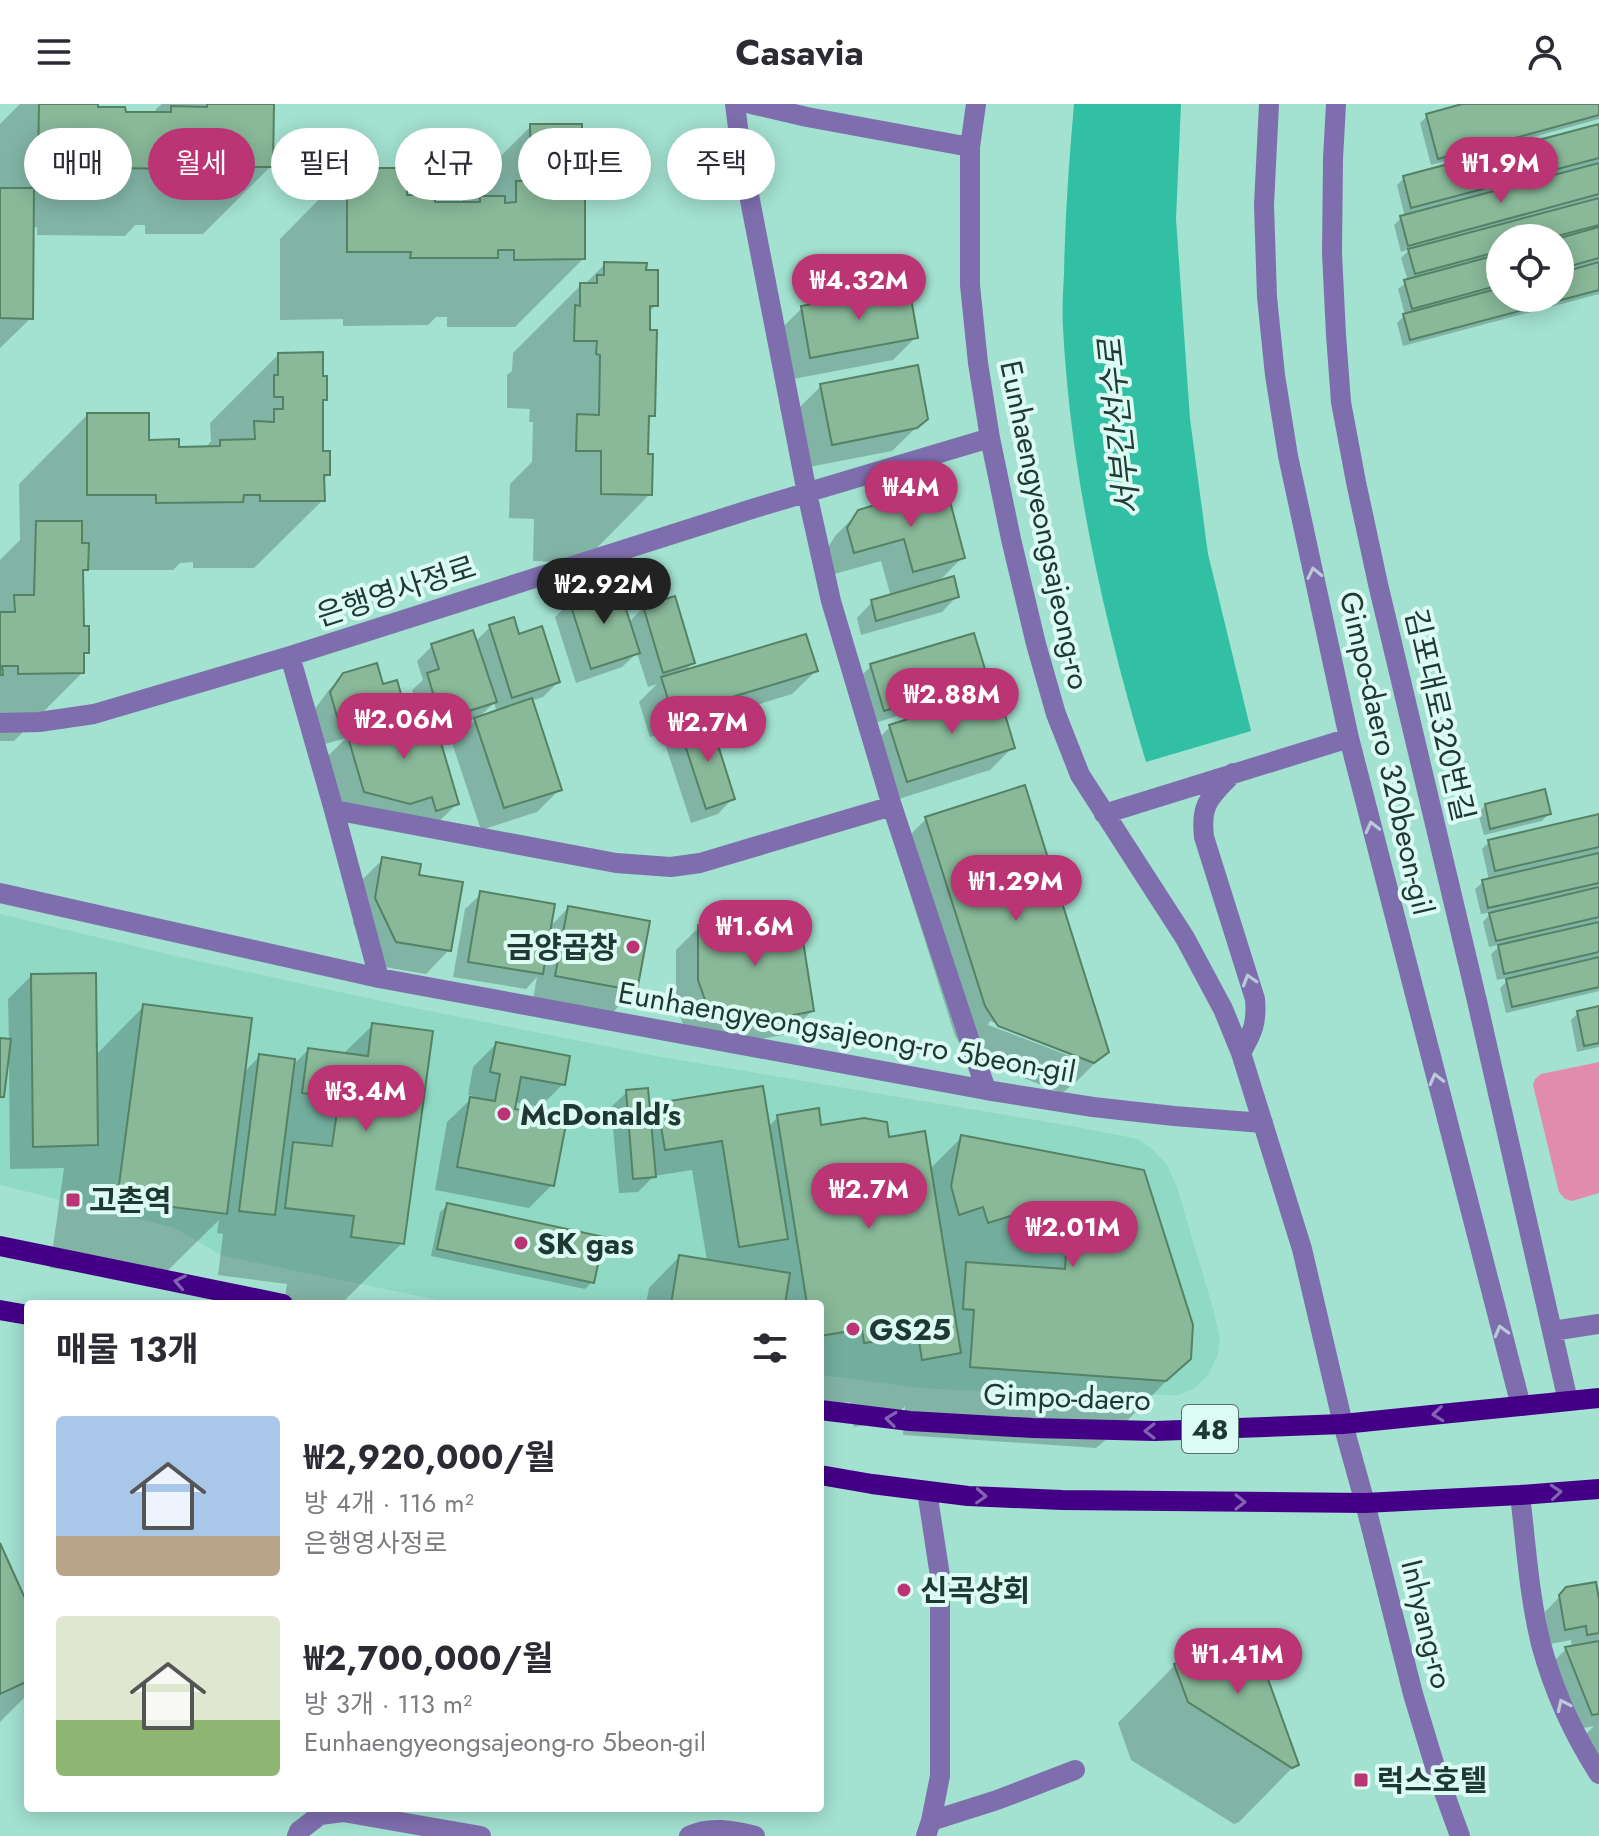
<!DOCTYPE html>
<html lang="ko">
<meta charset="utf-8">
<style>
:root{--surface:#fff;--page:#f7f7f7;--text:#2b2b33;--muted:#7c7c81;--accent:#bb3474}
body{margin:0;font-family:Jost,"Noto Sans KR",sans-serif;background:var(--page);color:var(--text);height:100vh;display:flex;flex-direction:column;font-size:30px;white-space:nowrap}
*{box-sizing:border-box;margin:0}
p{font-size:26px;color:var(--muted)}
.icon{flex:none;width:44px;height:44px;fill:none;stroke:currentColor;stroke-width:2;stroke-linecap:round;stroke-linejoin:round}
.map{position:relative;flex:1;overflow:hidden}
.drawer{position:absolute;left:24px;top:1196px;width:800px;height:512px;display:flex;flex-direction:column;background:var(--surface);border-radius:8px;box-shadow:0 4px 20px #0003}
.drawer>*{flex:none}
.top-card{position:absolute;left:24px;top:24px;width:800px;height:72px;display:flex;gap:16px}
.controls{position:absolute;left:1486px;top:120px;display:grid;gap:16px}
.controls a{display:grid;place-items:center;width:88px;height:88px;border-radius:50%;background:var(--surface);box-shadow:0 4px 20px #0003;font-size:40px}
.price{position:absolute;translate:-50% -68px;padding:0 18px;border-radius:28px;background:var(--accent);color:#fff;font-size:26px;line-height:52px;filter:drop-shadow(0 2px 4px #0008)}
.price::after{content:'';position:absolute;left:50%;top:48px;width:24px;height:18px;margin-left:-12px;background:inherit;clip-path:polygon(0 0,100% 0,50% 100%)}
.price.active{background:#222;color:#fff}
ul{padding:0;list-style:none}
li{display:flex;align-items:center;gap:24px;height:200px;padding:0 32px}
li span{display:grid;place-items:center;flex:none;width:224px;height:160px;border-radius:8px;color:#555}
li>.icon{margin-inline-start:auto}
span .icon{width:96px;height:96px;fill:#fffc;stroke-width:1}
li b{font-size:34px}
h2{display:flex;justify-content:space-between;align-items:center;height:96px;padding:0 32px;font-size:34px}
.pill{padding:0 28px;border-radius:36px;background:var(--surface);box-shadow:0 4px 20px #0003;font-size:28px;line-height:72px}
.pill.active{background:var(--accent);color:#fff}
header{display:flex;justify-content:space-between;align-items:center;height:104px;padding:0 32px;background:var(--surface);font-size:36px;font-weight:700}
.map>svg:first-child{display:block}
.built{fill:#90d9c5}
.green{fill:#e18cad}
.water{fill:#31c0a3}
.shadow{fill:#0003;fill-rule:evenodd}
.building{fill:#89b999;stroke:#548265;stroke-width:2}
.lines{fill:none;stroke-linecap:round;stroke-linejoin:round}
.minor{stroke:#7f6eae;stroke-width:20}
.major{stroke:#430086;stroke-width:20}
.oneway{stroke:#bbcada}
.oneway2{stroke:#8064b1}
.poi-dot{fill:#bb3474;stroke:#dcfbf2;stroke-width:3}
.labels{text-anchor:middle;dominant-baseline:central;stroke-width:8;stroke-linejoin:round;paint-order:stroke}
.shield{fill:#dcfbf2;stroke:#58726c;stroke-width:2}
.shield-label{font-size:28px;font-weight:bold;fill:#1f3832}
.street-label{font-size:30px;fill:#1f3832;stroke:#dcfbf2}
.poi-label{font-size:30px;font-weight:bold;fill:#1f3832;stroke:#dcfbf2;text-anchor:start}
.water-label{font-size:32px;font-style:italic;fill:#203c35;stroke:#dcfbf2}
</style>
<header><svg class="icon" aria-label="menu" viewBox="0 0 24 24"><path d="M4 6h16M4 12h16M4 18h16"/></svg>Casavia<svg class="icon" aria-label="person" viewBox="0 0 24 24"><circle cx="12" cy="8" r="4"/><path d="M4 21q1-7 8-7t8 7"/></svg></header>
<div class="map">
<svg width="1599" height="1732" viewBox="0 0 1599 1732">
<rect width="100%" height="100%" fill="#a3e1d0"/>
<path class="built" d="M 0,810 L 180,853 L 404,902 L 656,952 L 1071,1022 L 1138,1035 L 1153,1046 L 1167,1061 L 1177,1083 L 1214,1208 L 1220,1236 L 1217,1253 L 1208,1271 L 1195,1284 L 1178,1291 L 1036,1290 L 921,1284 L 820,1271 L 820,1200 L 458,1200 L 223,1152 L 175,1124 L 0,1081 Z"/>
<path class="green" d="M 1599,958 L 1599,1089 L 1572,1097 L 1565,1095 L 1559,1088 L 1533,981 L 1535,975 L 1541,970 Z"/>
<path class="water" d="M 1074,0 L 1181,0 L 1176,115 L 1190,315 L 1208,450 L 1251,627 L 1146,658 C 1104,517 1071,372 1063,224 C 1062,206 1063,188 1064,170 C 1065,113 1069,57 1074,0 Z"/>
<path class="shadow" d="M 20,0 L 96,0 L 96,4 L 124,10 L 156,10 L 156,5 L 162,0 L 272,0 L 271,62 L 203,130 L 145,130 L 145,121 L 135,121 L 125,132 L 37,131 L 37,123 L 32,123 L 31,214 L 0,244 L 0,20 Z
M 1470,0 L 1599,0 L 1599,15 L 1431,61 L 1420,19 L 1427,12 Z
M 531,22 L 583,155 L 515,223 L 447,223 L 447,213 L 436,213 L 428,221 L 343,222 L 343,215 L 280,216 L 280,135 L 348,66 L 405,93 L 433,100 L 463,100 L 463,90 Z
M 1599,22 L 1599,190 L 1403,242 L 1397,219 L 1405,211 L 1398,185 L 1408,177 L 1401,154 L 1410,145 L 1401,148 L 1394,121 L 1401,114 L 1405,113 L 1397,81 L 1404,74 ZM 1500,134 L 1560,134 L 1560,194 L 1500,194 Z
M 605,160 L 644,168 L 656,201 L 648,209 L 653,311 L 647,317 L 646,352 L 650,390 L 582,459 L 533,457 L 534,415 L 509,414 L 510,380 L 532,358 L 533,318 L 529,318 L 530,305 L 507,304 L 507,271 L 512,267 L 513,249 L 581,181 L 584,181 Z
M 802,204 L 916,233 L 893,256 L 788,276 L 779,227 Z
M 278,251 L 325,295 L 321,299 L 321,349 L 328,371 L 322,376 L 323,396 L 254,464 L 193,464 L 193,458 L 180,459 L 173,466 L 89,466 L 89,463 L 81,470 L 82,524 L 87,548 L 82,553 L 82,569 L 14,637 L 0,637 L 0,456 L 20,436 L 19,380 L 87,311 L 147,338 L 177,345 L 207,344 L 207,342 L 211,337 L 210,319 Z
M 821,282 L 926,314 L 892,347 L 809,363 L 798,305 Z
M 859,408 L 963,453 L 937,479 L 957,492 L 942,508 L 861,531 L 857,514 L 872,498 L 891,493 L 881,457 L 831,471 L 825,449 L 835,432 Z
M 570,498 L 628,519 L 644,503 L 693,559 L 682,569 L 816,567 L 792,590 L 708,616 L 733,694 L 718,710 L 691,719 L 666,643 L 687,622 L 650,633 L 639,598 L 657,580 L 648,583 L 637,549 L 622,563 L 576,579 L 555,513 Z
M 490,523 L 518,532 L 558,578 L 543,593 L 531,597 L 560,685 L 537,708 L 481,726 L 452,639 L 477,614 L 435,627 L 457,700 L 433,723 L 341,711 L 325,655 L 346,634 L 325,640 L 315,605 L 328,587 L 344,571 L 381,582 L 404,606 L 391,619 L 420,611 L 412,586 L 423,576 L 417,557 L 432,542 L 475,538 ZM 494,599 L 497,608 L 478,614 Z
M 973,531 L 986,574 L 970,590 L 868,621 L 855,578 L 871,562 Z
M 890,623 L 1013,643 L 990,666 L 883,700 L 867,646 Z
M 1486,701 L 1549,710 L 1542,717 L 1484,731 L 1478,709 Z
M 1599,712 L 1599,887 L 1506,909 L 1500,884 L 1511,873 L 1497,876 L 1491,850 L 1502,840 L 1489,843 L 1483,818 L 1492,808 L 1481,810 L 1475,785 L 1483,778 L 1489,776 L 1482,745 L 1489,738 Z
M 926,715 L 1107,947 L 1076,978 L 1062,989 L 968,952 L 955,932 L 896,745 ZM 990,917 L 1070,948 L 1070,952 L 988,921 Z
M 383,755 L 417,772 L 449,846 L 426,870 L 373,861 L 353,819 L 359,779 Z
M 481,790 L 549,824 L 568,804 L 635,886 L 612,909 L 533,895 L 537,873 L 526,885 L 453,873 L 465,805 Z
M 699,823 L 812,907 L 788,930 L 729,941 L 687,932 L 676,900 L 676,846 Z
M 31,872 L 95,952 L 144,902 L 243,969 L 260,952 L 292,962 L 308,946 L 343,950 L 373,921 L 402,1139 L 341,1200 L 284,1200 L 287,1180 L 218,1171 L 223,1130 L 217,1129 L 219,1116 L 157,1177 L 50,1164 L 64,1064 L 10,1065 L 9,958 L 6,958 L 2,992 L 0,995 L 0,936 L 9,937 L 8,895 Z
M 1599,904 L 1599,943 L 1577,948 L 1571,916 L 1578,909 Z
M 496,940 L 563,980 L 540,1003 L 514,998 L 513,1007 L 552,1081 L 529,1104 L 435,1086 L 447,1018 L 474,992 L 468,991 L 473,963 Z
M 627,988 L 648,1011 L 658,1001 L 768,1023 L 778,1013 L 820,1023 L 888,1035 L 929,1066 L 961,1034 L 1142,1068 L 1189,1254 L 1121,1323 L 1096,1344 L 903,1331 L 905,1302 L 890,1317 L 854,1323 L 850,1298 L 820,1302 L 820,1200 L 646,1200 L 649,1184 L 679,1153 L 707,1157 L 692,1066 L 654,1072 L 638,1088 L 619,1089 L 611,1003 Z
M 448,1101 L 592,1178 L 585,1185 L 431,1152 L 440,1108 Z
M 0,1443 L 28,1506 L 28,1590 L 0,1618 Z
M 1567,1485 L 1597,1495 L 1599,1493 L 1599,1670 L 1581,1635 L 1594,1622 L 1577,1625 L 1551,1560 L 1566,1545 L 1572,1544 L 1571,1536 L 1550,1540 L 1545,1508 Z
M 1175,1561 L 1296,1660 L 1239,1718 L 1234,1720 L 1131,1656 L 1118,1619 Z"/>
<path class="building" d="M 39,0 L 98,0 L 98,3 L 125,3 L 126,8 L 171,8 L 171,2 L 207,3 L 207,0 L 274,0 L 273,63 L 212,63 L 212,54 L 195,54 L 195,65 L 104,64 L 105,56 L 38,56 Z
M 1462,0 L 1599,0 L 1599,11 L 1438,55 L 1426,10 Z
M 530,20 L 582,20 L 582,82 L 585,82 L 585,155 L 514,156 L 514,146 L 498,146 L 498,154 L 410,154 L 411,148 L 347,148 L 347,64 L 407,64 L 407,91 L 435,91 L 435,98 L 480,98 L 480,92 L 505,92 L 505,99 L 516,98 L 516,77 L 531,77 Z
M 1599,20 L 1599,54 L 1411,104 L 1403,72 Z
M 1599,59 L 1599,90 L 1408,142 L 1400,112 Z
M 0,84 L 34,84 L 33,215 L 0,214 Z
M 1599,94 L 1599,121 L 1550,134 L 1500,134 L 1500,147 L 1415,170 L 1408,145 Z
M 1599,123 L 1599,154 L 1560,165 L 1560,134 Z
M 1500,150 L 1500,181 L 1412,205 L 1404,176 Z
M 604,158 L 647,159 L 646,166 L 658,166 L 658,202 L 650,202 L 650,226 L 657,226 L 655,312 L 649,312 L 648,350 L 653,350 L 652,391 L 601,390 L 601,347 L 576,347 L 577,310 L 599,311 L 600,251 L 596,250 L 597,237 L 574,237 L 575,201 L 580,202 L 580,179 L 597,179 L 597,171 L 604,171 Z
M 1599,158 L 1599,186 L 1410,236 L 1403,210 L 1500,184 L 1500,194 L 1560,194 L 1560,169 Z
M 909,183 L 918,234 L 810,254 L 801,202 Z
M 323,248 L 323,272 L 327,272 L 327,296 L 323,296 L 323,347 L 330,347 L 330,371 L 324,371 L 325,397 L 260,397 L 260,391 L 244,391 L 243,398 L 156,399 L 156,391 L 87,391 L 87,309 L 149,309 L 149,336 L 179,335 L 179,343 L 220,342 L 220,336 L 255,335 L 254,317 L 274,318 L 274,305 L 283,305 L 283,293 L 274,293 L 274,271 L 278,271 L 278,249 Z
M 918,261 L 928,315 L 917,324 L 832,341 L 820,280 Z
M 932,384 L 951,401 L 965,454 L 913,468 L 904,435 L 854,449 L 847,424 L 858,406 Z
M 36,417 L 82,417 L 82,439 L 89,439 L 88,466 L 83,466 L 84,522 L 89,522 L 89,549 L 84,549 L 84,569 L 18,570 L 18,562 L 2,562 L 3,571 L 0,571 L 0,508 L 15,508 L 14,491 L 34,491 Z
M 954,472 L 959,493 L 876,517 L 871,496 Z
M 618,480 L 640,549 L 591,565 L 569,496 Z
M 675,492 L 695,559 L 663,569 L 643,502 Z
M 514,513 L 519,530 L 542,522 L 560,578 L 512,594 L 489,521 Z
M 473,526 L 497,598 L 441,616 L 427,569 L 439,565 L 431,540 Z
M 974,529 L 988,575 L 884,607 L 870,560 Z
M 806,530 L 818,567 L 673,611 L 661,573 Z
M 377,559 L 383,580 L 397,576 L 406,607 L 341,626 L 330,588 L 343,569 Z
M 998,587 L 1015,644 L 907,678 L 889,621 Z
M 532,594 L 562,686 L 504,704 L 474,614 Z
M 431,605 L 459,700 L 436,707 L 432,693 L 410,700 L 364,688 L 347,630 Z
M 710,616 L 735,695 L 706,705 L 680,626 Z
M 1025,681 L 1109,948 L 1094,959 L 998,922 L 985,902 L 925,713 Z
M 1545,685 L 1551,710 L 1490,725 L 1485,700 Z
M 1599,710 L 1599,743 L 1495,767 L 1488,736 Z
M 1599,749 L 1599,779 L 1488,804 L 1482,776 Z
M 382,753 L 421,760 L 419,771 L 463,778 L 451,847 L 396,838 L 375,794 Z
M 1599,783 L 1599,813 L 1496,837 L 1489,809 Z
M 480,787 L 555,800 L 543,870 L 468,858 Z
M 568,802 L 650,817 L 637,887 L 555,872 Z
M 798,805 L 814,907 L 753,919 L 710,910 L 698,876 L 698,821 Z
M 1599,818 L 1599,848 L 1504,870 L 1498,841 Z
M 1599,853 L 1599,883 L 1512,903 L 1506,875 Z
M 96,869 L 98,1041 L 33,1043 L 31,870 Z
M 143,900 L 252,914 L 227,1110 L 117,1096 Z
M 1599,902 L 1599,939 L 1584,942 L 1577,907 Z
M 372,919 L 433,927 L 404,1140 L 351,1133 L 354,1112 L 285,1104 L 293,1038 L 332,1042 L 339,994 L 302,989 L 308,944 L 368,952 Z
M 0,934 L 11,935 L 4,993 L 0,993 Z
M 496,938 L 570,952 L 565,981 L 521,973 L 515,1005 L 567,1015 L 554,1082 L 457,1063 L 470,993 L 495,997 L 500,970 L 490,968 Z
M 259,950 L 295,955 L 275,1111 L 239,1107 Z
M 763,982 L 788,1135 L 739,1143 L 722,1037 L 665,1046 L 657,999 Z
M 648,984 L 656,1073 L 633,1075 L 626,986 Z
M 819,1004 L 821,1021 L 864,1014 L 887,1018 L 889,1033 L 925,1027 L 961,1249 L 922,1256 L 918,1231 L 864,1239 L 862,1225 L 820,1232 L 820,1200 L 807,1200 L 777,1011 Z
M 961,1031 L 1144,1066 L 1193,1221 L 1191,1255 L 1166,1277 L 970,1263 L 974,1206 L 963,1205 L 966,1158 L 1065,1165 L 1067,1135 L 1050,1134 L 1051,1115 L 1021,1124 L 1017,1110 L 988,1119 L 983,1103 L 959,1111 L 951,1082 Z
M 447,1099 L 604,1133 L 594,1179 L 437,1145 Z
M 679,1151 L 790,1169 L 785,1200 L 671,1200 Z
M 0,1439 L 28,1501 L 28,1577 L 0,1590 Z
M 1596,1478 L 1599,1495 L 1599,1529 L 1587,1531 L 1586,1522 L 1565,1526 L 1559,1491 L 1566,1483 Z
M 1252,1531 L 1299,1661 L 1292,1664 L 1188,1598 L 1174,1560 Z
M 1599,1537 L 1599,1610 L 1592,1611 L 1565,1543 Z"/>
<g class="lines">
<path class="minor" d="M 735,0 L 742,55 L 807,389 L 831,497 L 892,702 L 986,986
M 751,0 L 807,13 L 970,43
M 976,0 L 970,43 L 970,181 L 978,259 L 990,334 L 1011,435 L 1036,540 L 1056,610 L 1080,671 L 1185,834 L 1223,905 L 1241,949 L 1302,1145 L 1343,1320 L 1365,1399 L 1413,1590 L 1436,1666 L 1460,1732
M 1269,0 L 1264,101 L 1267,193 L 1275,271 L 1288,352 L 1349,634 L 1521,1302
M 1336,0 L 1333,55 L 1332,149 L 1336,231 L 1341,298 L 1356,378 L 1378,480 L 1477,897 L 1568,1297
M 290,552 L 334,706 L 379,874
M 0,619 L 39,618 L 94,610 L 290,552 L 755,404 L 990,334
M 1233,669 C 1211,693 1200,698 1204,733 L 1255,895 C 1257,919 1253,928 1241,949
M 334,706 L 616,759 L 671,763 L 700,759 L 892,702
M 1104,710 L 1349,634
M 0,789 L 379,874 L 986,986 L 1093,1003 L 1174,1012 L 1263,1019
M 1552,1227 L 1599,1220
M 1520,1391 C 1526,1440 1529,1492 1541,1540 C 1553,1585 1574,1631 1599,1670
M 931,1717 L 997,1696 L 1075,1666
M 297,1732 L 299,1727 L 320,1711 L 343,1708 L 481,1732
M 689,1732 C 709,1722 733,1726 755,1732
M 926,1732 L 931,1717 L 940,1672 L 940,1472 L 927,1387"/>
<path class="major" d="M 0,1142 L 283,1200
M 0,1206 L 28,1211
M 820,1306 L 910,1317 L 1033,1324 L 1155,1327 L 1343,1320 L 1599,1294
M 820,1371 L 872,1380 L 968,1392 L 1062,1396 L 1365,1399 L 1520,1391 L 1599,1385"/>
</g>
<defs><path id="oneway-chevron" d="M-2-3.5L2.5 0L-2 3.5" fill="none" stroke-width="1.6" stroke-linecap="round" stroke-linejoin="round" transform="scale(2)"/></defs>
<g class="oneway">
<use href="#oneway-chevron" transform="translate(1314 469) rotate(-102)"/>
<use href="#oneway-chevron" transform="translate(1372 723) rotate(-104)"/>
<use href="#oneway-chevron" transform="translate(1249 876) rotate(-107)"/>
<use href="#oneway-chevron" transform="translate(1436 975) rotate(-104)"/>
<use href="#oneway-chevron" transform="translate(1501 1227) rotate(-105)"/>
<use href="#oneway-chevron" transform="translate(1563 1601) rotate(-115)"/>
</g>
<g class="oneway2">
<use href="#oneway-chevron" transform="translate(180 1178) rotate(-169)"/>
<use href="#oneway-chevron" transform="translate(1438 1310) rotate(174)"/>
<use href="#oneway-chevron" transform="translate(891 1315) rotate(-173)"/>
<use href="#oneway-chevron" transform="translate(1150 1327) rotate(-180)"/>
<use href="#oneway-chevron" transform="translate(1556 1388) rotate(-5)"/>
<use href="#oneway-chevron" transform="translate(981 1392) rotate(3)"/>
<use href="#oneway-chevron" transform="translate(1240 1398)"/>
</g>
<g class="poi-dot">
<circle cx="633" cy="843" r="8"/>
<circle cx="504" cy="1010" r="8"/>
<rect x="65" y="1088" width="16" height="16" rx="4"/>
<circle cx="521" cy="1139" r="8"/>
<circle cx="853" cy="1225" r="8"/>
<circle cx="904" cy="1486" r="8"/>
<rect x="1353" y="1668" width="16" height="16" rx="4"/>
</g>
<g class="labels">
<rect class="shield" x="1182" y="1301" width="56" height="48" rx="6"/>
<g class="shield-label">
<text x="1210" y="1325">48</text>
</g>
<g class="street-label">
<text transform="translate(1045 421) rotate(78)">Eunhaengyeongsajeong-ro</text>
<text transform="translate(396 487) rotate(-18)">은행영사정로</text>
<text transform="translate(1440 611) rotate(77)">김포대로320번길</text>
<text transform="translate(1387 649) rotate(77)">Gimpo-daero 320beon-gil</text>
<text transform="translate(847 928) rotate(10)">Eunhaengyeongsajeong-ro 5beon-gil</text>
<text transform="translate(1067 1293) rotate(2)">Gimpo-daero</text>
<text transform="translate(1427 1520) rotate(76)">Inhyang-ro</text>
</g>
<g class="poi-label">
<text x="617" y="843" text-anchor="end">금양곱창</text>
<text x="520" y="1010">McDonald's</text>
<text x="89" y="1096">고촌역</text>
<text x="537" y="1139">SK gas</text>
<text x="869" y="1225">GS25</text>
<text x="920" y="1486">신곡상회</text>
<text x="1377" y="1676">럭스호텔</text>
</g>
<g class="water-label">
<text transform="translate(1119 323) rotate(-96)">서부간선수로</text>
</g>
</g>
</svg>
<div class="controls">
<a><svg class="icon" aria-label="locate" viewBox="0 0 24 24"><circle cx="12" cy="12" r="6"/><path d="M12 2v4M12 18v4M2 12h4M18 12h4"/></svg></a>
</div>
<b class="price" style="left:1501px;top:101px">₩1.9M</b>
<b class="price" style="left:859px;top:218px">₩4.32M</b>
<b class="price" style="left:911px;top:425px">₩4M</b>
<b class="price active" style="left:604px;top:522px">₩2.92M</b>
<b class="price" style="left:952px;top:632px">₩2.88M</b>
<b class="price" style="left:404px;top:657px">₩2.06M</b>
<b class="price" style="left:708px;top:660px">₩2.7M</b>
<b class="price" style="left:1016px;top:819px">₩1.29M</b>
<b class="price" style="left:755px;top:864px">₩1.6M</b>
<b class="price" style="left:366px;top:1029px">₩3.4M</b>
<b class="price" style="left:869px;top:1127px">₩2.7M</b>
<b class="price" style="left:1073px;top:1165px">₩2.01M</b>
<b class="price" style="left:1238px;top:1592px">₩1.41M</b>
<div class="top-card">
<a class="pill">매매</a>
<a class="pill active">월세</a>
<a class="pill">필터</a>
<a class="pill">신규</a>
<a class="pill">아파트</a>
<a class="pill">주택</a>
</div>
<section class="drawer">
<h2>매물 13개<svg class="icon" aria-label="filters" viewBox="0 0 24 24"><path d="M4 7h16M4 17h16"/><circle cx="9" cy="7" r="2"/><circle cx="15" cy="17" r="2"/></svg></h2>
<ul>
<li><span style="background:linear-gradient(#a9c7e8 75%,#b9a48a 0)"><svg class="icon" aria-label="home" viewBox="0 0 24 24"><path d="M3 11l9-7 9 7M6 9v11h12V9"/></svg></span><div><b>₩2,920,000/월</b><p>방 4개 · 116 m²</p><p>은행영사정로</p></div></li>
<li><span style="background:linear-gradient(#dfe7d0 65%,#8fb573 0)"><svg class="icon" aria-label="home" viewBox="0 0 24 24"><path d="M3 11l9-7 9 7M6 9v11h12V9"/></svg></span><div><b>₩2,700,000/월</b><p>방 3개 · 113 m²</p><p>Eunhaengyeongsajeong-ro 5beon-gil</p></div></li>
</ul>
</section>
</div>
